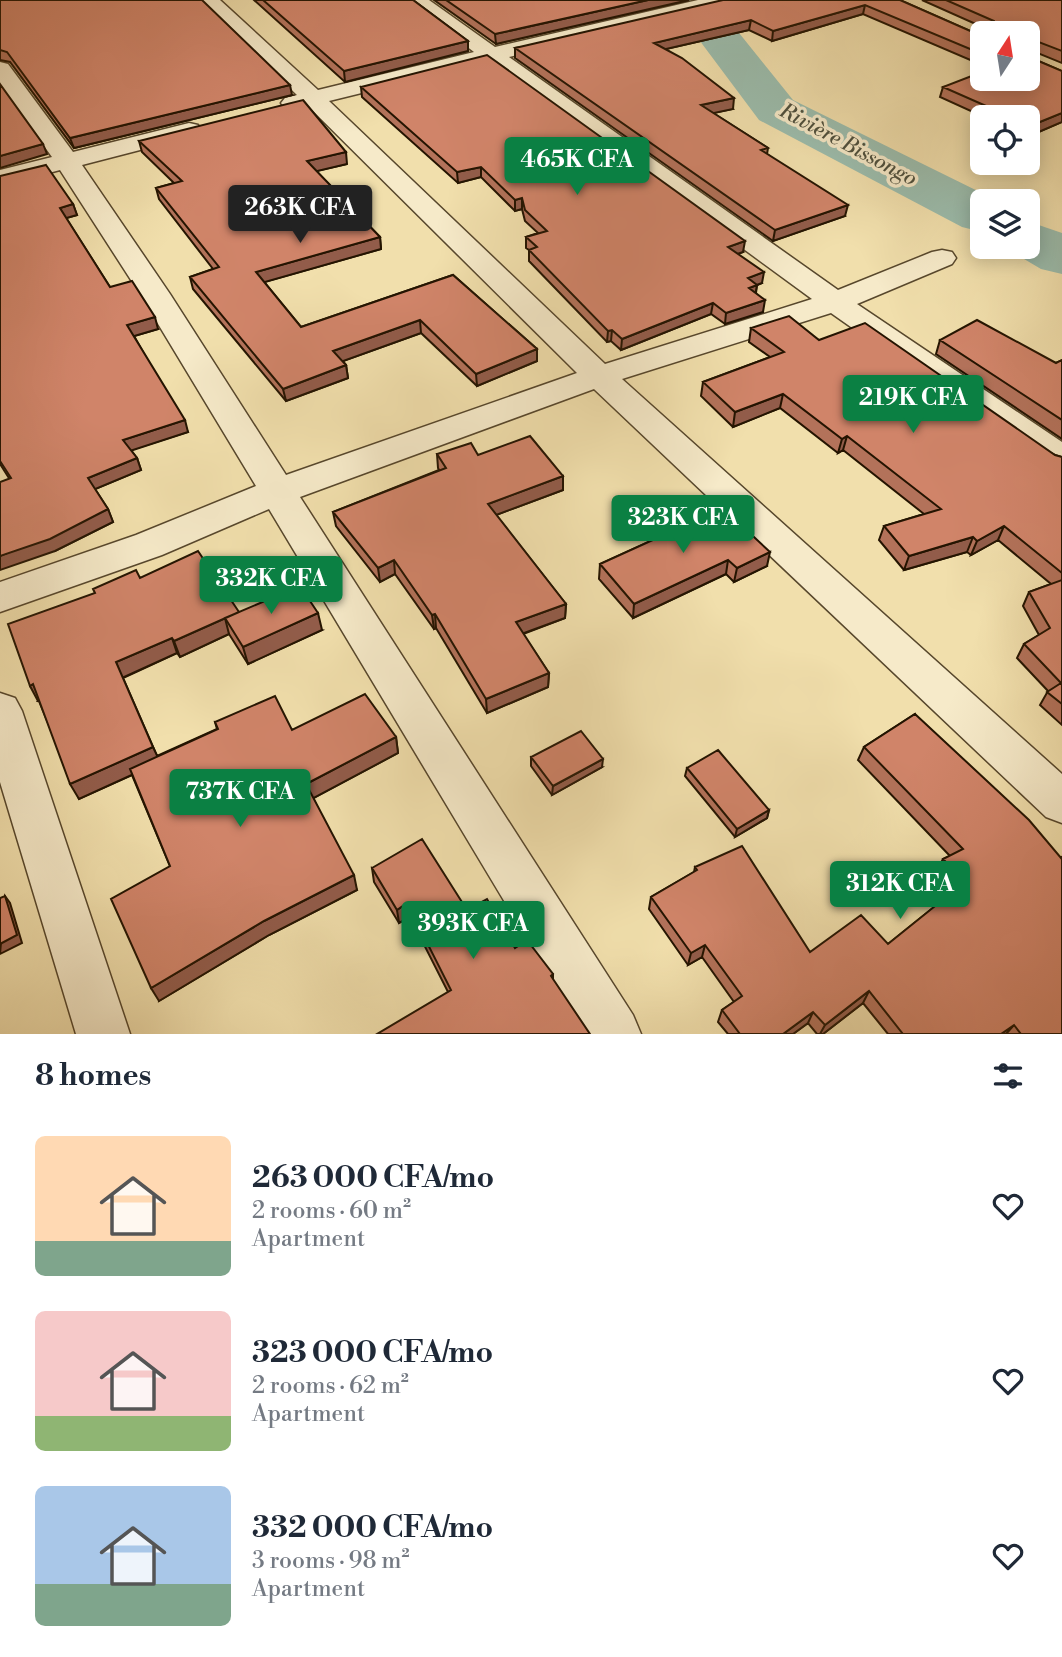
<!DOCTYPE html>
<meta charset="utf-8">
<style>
:root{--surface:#fff;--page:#f2f2f3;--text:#1f2937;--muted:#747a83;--accent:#0b8043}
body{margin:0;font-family:"Libre Bodoni",serif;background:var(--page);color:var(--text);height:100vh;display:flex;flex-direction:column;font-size:26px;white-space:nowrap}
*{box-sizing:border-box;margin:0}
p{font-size:23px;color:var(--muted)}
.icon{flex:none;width:38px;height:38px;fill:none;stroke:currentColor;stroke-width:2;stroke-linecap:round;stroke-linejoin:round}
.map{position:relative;height:1034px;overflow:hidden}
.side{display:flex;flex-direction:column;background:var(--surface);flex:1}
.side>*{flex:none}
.needle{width:46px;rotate:12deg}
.tools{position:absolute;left:970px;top:21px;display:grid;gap:14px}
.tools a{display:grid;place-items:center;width:70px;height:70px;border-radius:10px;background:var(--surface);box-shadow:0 4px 18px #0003;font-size:35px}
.price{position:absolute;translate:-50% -60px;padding:0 16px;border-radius:7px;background:var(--accent);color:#fff;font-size:23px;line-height:46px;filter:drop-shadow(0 2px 4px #0008)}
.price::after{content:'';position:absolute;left:50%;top:42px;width:21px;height:16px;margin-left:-10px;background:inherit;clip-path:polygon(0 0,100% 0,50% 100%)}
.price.current{background:#222;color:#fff}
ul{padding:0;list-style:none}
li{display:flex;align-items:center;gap:21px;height:175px;padding:0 35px}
li span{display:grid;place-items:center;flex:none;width:196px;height:140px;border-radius:10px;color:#555}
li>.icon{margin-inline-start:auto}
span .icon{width:84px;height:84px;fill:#fffc;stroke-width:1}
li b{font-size:30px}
h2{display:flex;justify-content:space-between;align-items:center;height:84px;padding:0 35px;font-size:30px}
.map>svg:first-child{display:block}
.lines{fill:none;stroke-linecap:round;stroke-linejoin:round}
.river{fill:#9bbcac;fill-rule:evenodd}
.street-casing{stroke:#57472c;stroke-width:3}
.street{fill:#f6eac9;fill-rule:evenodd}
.wall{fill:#b3725a;stroke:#241401;stroke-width:2}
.shaded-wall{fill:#925c4a;stroke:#241401;stroke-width:2}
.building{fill:#d08469;stroke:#241401;stroke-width:2}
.labels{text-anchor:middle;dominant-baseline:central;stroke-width:7;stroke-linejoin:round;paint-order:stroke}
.far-water-label{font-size:21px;font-style:italic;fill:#4e4f3d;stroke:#f6eac9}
</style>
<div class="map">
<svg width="1062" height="1034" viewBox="0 0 1062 1034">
<rect width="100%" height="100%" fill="#f1dfac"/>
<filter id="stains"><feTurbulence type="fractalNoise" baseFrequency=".00286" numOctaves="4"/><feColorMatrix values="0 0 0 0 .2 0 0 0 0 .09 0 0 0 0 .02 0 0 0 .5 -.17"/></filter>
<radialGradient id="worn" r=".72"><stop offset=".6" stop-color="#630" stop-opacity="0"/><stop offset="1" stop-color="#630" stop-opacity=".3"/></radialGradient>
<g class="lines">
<path class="river" d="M 651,0 L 708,0 L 715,3 L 793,100 L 998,201 L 982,201 L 982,232 L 962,227 L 759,120 L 685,21 L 657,9 Z
M 1027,221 L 1062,233 L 1062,274 L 1041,269 L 1004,247 L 1027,247 Z"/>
<defs>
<path id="street" d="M 198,0 L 220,0 L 318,90 L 474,52 L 406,0 L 429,0 L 495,47 L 698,0 L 737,0 L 734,4 L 727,6 L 509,57 L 838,290 L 932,252 L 942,250 L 952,252 L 956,258 L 952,264 L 857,304 L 1062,442 L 1062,471 L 1050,467 L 831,313 L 622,379 L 1062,774 L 1062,823 L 1046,817 L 594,389 L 300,497 L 633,1015 L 641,1034 L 584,1034 L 269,509 L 162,555 L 0,612 L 0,582 L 136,535 L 256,486 L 140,294 L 60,170 L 0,186 L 0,170 L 52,157 L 0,85 L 0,62 L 8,64 L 73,152 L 189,123 L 198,125 L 201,130 L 198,135 L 82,165 L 170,294 L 286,475 L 577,373 L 308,106 L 293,110 L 285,108 L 281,103 L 285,98 L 297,95 ZM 488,62 L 812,299 L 605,364 L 329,101 Z
M 0,693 L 15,698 L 22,711 L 130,1034 L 76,1034 L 0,782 Z"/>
</defs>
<use href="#street" class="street-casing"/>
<use href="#street" class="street"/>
</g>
<path class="wall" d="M 0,0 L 292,95 L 74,148 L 10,62 L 0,60 Z
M 254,0 L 413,0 L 468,41 L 468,51 L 345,82 Z
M 434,0 L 689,0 L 496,44 Z
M 900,0 L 977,34 L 982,34 L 982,65 L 863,14 L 772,41 L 749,30 L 666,49 L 733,109 L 713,113 L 768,148 L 767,154 L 845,216 L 773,241 L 515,58 L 515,48 Z
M 922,0 L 1062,0 L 1062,63 L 1028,49 L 1029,57 L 1062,71 L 1062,122 L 1027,137 L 1027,117 L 984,117 L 940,97 L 943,87 L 1027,79 L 1027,33 L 985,33 L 987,29 Z
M 361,87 L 743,252 L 738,254 L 762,283 L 757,285 L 756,293 L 763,312 L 725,324 L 711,314 L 621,350 L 611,341 L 607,342 L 529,261 L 529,250 L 526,248 L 526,237 L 538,233 L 525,221 L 522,209 L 515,211 L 481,177 L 458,183 L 362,97 Z
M 139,141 L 347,164 L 316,171 L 380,237 L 381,249 L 264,282 L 301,327 L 453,275 L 537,349 L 537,361 L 477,386 L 421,333 L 343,361 L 346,365 L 348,378 L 286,401 L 193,289 L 190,277 L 213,269 L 159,199 L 156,188 L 174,183 L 142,152 Z
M 0,176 L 73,204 L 77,215 L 66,218 L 110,287 L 158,329 L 134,336 L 188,432 L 131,450 L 137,458 L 141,470 L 95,489 L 108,509 L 113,522 L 55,551 L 0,464 Z
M 751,328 L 819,340 L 1055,455 L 1062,457 L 1062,725 L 1040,705 L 1048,691 L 1017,658 L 1024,644 L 1039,635 L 1023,606 L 1029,592 L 1051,584 L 998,540 L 971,555 L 967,552 L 904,570 L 879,540 L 884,526 L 924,514 L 843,450 L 838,453 L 780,408 L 733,427 L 701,396 L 703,382 L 770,357 L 749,342 Z
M 940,340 L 1056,363 L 1062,360 L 1062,439 L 936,354 Z
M 437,454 L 478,455 L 563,476 L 563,490 L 496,515 L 566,604 L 565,618 L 523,634 L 549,673 L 548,687 L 487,713 L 436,628 L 434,629 L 395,574 L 380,582 L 336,526 L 333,512 L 439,470 L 438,468 Z
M 723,508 L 767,566 L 734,582 L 726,574 L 633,618 L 599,579 L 600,564 Z
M 140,578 L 239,612 L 322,630 L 248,664 L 229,634 L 180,657 L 177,653 L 123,678 L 157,756 L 217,729 L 215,722 L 292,730 L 396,737 L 398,753 L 313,798 L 357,890 L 269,935 L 159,1001 L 170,866 L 132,775 L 79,799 L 39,701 L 38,701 Z
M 915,714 L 1062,1034 L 888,1034 L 863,1003 L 823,1034 L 817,1034 L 808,1023 L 793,1034 L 728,1034 L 718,1022 L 722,1010 L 734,1002 L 702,957 L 688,965 L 649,909 L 651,897 L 694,872 L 695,867 L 810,952 L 888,944 L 954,891 L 936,872 L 943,859 L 950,856 L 858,760 L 864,747 Z
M 531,757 L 602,767 L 552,795 L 531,766 Z
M 687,768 L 769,810 L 767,818 L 735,837 L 685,776 Z
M 372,868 L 467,910 L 515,948 L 553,974 L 553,979 L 448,992 L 410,917 L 399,923 L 374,882 Z"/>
<path class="shaded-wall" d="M 648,0 L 689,0 L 496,44 L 495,34 Z
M 865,5 L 863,14 L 772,41 L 773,31 Z
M 751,20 L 749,30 L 653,52 L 654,43 Z
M 468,41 L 468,51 L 345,82 L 344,71 Z
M 290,85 L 292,95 L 74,148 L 70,138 Z
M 734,98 L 733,109 L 700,116 L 701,105 Z
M 1062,113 L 1062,122 L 1027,137 L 1030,126 Z
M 43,144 L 47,154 L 0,168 L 0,156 Z
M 346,152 L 347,164 L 309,173 L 307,161 Z
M 481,167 L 481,177 L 458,183 L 457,172 Z
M 522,198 L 522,209 L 515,211 L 515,200 Z
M 73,204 L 77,215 L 63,219 L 60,208 Z
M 848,205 L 845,216 L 773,241 L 775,230 Z
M 380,237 L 381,249 L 258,284 L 256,272 Z
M 745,241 L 743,252 L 726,258 L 728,247 Z
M 764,272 L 762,283 L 746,289 L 748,278 Z
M 757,285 L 755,296 L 749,288 Z
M 765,300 L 763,312 L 725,324 L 726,313 Z
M 713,303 L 711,314 L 621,350 L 622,339 Z
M 155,317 L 158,329 L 131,337 L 127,325 Z
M 420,320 L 421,333 L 335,364 L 333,351 Z
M 612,330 L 611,341 L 607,342 L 608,331 Z
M 537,349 L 537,361 L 477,386 L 476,374 Z
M 346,365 L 348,378 L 286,401 L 283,389 Z
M 783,394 L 780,408 L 733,427 L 735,412 Z
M 185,420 L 188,432 L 127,452 L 123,440 Z
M 847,436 L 843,450 L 838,453 L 842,439 Z
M 137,458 L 141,470 L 93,490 L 88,478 Z
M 563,476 L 563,490 L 488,518 L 488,504 Z
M 108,509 L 113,522 L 55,551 L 0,570 L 0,556 Z
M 1004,526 L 998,540 L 971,555 L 977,541 Z
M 973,537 L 967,552 L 904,570 L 909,556 Z
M 770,552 L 767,566 L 734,582 L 737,568 Z
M 394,560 L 395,574 L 380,582 L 378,568 Z
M 728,560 L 726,574 L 633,618 L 634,604 Z
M 566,604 L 565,618 L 516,636 L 516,622 Z
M 239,612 L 225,618 L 229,634 L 180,657 L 174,641 Z
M 318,613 L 322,630 L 248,664 L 243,647 Z
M 435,614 L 436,628 L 434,629 L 432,615 Z
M 172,638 L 177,653 L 122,678 L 116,662 Z
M 549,673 L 548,687 L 487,713 L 486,699 Z
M 33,684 L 41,700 L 38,701 L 30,686 Z
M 396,737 L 398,753 L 310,800 L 306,784 Z
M 153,747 L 160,762 L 79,799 L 70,784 Z
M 603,759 L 602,767 L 552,795 L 553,786 Z
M 769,810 L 767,818 L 735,837 L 737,829 Z
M 354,875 L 357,890 L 269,935 L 159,1001 L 151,988 L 264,921 Z
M 5,896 L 10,903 L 22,943 L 0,954 Z
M 407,903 L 410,917 L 399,923 L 397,910 Z
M 705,945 L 702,957 L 688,965 L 691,953 Z
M 869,991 L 863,1003 L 823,1034 L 820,1034 L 825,1025 Z
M 813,1012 L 808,1023 L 793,1034 L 783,1034 Z
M 1014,1025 L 1006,1034 L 1001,1034 Z"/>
<path class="building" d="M 0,0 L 202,0 L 290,85 L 70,138 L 7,52 L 0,50 Z
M 263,0 L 413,0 L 468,41 L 344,71 Z
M 446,0 L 648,0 L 495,34 Z
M 723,0 L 900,0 L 977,34 L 982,34 L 982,54 L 865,5 L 773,31 L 751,20 L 654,43 L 682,58 L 734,98 L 701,105 L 768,148 L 761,150 L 848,205 L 775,230 L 515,48 Z
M 946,0 L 1062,0 L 1062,51 L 1031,39 L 1027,41 L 1029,57 L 1062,71 L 1062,113 L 1030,126 L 1027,125 L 1027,117 L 1011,117 L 943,87 L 982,72 L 982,79 L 1027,79 L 1027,33 L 987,33 L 987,26 L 995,25 L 994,21 Z
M 487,55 L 745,241 L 728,247 L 764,272 L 748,278 L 757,285 L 749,288 L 765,300 L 726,313 L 713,303 L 622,339 L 612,330 L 608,331 L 529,250 L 537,247 L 526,237 L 547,231 L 525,210 L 522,198 L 515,200 L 481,167 L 457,172 L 361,87 Z
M 0,84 L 43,144 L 0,156 Z
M 303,100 L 346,152 L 307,161 L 380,237 L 256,272 L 301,327 L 453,275 L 537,349 L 476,374 L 420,320 L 333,351 L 346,365 L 283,389 L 190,277 L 219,267 L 156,188 L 182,181 L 139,141 Z
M 46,165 L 73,204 L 60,208 L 110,287 L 132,281 L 155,317 L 127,325 L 185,420 L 123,440 L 137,458 L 88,478 L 108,509 L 50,539 L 0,556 L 0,482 L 11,478 L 0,461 L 0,176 Z
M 789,316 L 819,340 L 865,323 L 1055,455 L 1062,457 L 1062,573 L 1004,526 L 977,541 L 973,537 L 909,556 L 884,526 L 941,509 L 847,436 L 842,439 L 783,394 L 735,412 L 703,382 L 784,352 L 751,328 Z
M 977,320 L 1056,363 L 1062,360 L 1062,420 L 940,340 Z
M 530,436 L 563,476 L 488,504 L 566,604 L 516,622 L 549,673 L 486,699 L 435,614 L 432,615 L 394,560 L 378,568 L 333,512 L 446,468 L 437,454 L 471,443 L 478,455 Z
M 723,508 L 770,552 L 737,568 L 728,560 L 634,604 L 600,564 Z
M 198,551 L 239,612 L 174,641 L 172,638 L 116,662 L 153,747 L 70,784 L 33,684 L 30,686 L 8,624 L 95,593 L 93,589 L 136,570 L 140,578 Z
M 1062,580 L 1062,704 L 1047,692 L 1061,683 L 1024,644 L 1050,628 L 1029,592 Z
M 300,586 L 318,613 L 243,647 L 225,618 Z
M 365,694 L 396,737 L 306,784 L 354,875 L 264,921 L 151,988 L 111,899 L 170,866 L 130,769 L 218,729 L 215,722 L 275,696 L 292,730 Z
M 915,714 L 1029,820 L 1061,858 L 1062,857 L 1062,1034 L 1021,1034 L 1014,1025 L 1001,1034 L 903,1034 L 869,991 L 825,1025 L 813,1012 L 783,1034 L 740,1034 L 722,1010 L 742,996 L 705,945 L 691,953 L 651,897 L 697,870 L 695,867 L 742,846 L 810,952 L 861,915 L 888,944 L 965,882 L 943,859 L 963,849 L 864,747 Z
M 581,731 L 603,759 L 553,786 L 531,757 Z
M 718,750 L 769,810 L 737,829 L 687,768 Z
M 422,839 L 467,910 L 487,899 L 515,948 L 527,940 L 553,974 L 551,976 L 590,1034 L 377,1034 L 451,990 L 407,903 L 397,910 L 372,868 Z
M 5,896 L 17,935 L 0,944 L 0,898 Z"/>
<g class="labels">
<g class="far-water-label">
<text transform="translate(848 145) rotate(28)">Rivière Bissongo</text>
</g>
</g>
<rect width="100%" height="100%" filter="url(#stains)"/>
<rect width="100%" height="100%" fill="url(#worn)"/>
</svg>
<div class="tools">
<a><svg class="needle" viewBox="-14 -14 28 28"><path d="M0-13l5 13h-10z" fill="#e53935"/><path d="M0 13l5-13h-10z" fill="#747a83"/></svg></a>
<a><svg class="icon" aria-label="locate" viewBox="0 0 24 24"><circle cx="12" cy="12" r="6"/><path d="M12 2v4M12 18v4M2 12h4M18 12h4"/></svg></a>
<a><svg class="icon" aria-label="layers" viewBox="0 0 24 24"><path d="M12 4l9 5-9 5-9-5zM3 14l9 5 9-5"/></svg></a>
</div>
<b class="price" style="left:577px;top:197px">465K CFA</b>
<b class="price current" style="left:300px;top:245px">263K CFA</b>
<b class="price" style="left:913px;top:435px">219K CFA</b>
<b class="price" style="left:683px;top:555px">323K CFA</b>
<b class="price" style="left:271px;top:616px">332K CFA</b>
<b class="price" style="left:240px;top:829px">737K CFA</b>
<b class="price" style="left:900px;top:921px">312K CFA</b>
<b class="price" style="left:473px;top:961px">393K CFA</b>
</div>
<section class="side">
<h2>8 homes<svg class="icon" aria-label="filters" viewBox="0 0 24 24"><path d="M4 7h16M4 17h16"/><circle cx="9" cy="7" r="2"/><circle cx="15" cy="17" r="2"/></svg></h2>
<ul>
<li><span style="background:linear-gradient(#ffd9b3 75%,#7fa58c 0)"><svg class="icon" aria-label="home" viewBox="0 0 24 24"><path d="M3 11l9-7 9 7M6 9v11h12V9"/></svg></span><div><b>263 000 CFA/mo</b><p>2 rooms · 60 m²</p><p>Apartment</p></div><svg class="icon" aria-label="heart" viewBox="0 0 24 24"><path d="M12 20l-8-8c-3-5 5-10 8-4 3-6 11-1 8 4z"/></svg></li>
<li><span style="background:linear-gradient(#f6c9c9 75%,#8fb573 0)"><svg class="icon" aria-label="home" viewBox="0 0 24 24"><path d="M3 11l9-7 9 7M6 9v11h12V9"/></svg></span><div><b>323 000 CFA/mo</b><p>2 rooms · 62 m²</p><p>Apartment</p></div><svg class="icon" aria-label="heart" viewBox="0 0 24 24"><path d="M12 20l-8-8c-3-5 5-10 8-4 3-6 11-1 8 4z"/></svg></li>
<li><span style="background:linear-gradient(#a9c7e8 70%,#7fa58c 0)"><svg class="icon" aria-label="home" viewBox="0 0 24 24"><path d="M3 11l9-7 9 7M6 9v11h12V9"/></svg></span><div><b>332 000 CFA/mo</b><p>3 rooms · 98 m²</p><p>Apartment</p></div><svg class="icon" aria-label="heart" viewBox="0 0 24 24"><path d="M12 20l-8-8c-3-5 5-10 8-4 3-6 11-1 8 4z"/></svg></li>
</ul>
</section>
